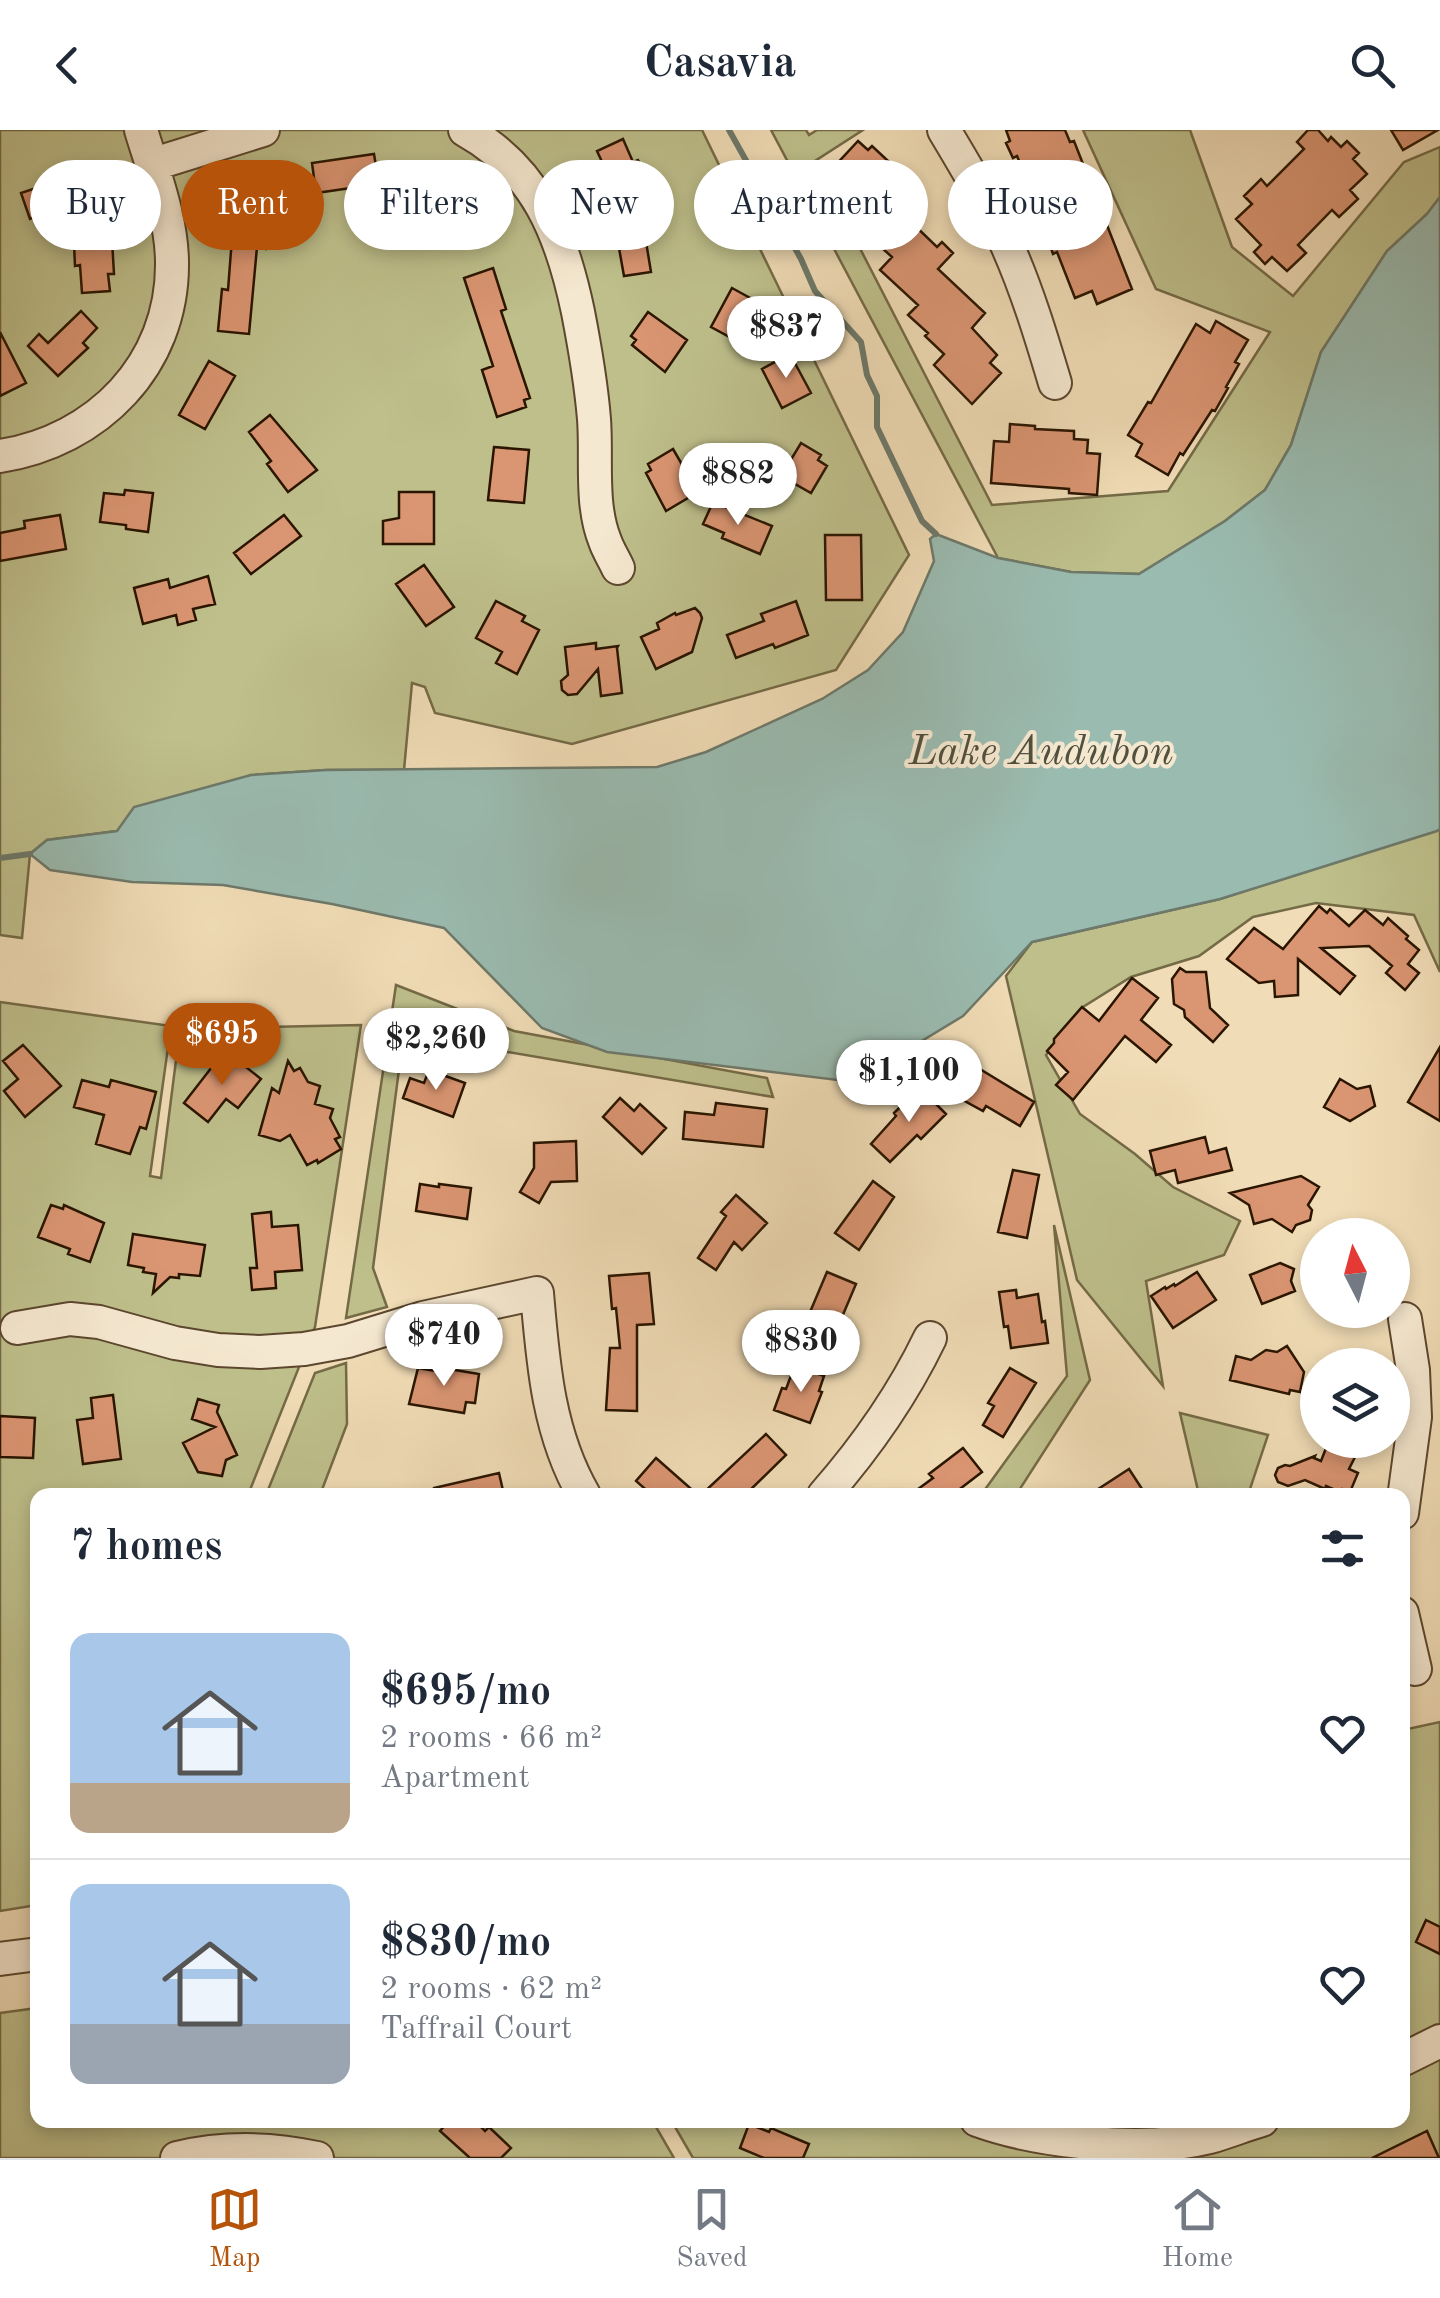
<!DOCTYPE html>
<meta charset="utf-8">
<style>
:root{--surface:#fff;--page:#f2f2f3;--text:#1f2937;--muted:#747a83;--line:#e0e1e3;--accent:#b45309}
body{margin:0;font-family:"Old Standard TT",serif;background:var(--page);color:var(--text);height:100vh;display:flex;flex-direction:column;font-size:38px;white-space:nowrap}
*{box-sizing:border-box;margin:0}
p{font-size:32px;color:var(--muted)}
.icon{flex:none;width:55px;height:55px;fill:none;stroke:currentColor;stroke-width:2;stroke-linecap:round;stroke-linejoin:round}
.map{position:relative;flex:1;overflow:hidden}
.details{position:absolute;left:30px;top:1358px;width:1380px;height:640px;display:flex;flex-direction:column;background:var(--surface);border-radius:20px;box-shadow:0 5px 15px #0003}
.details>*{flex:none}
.guide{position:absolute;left:30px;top:30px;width:1380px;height:90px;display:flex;gap:20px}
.needle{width:65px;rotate:354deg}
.controls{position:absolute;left:1300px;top:1088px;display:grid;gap:20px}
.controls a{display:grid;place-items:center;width:110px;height:110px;border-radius:50%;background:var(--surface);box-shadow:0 5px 15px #0003;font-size:50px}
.price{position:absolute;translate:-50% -85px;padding:0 22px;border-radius:35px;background:#fff;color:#222;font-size:32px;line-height:65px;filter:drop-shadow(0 2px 5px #0008)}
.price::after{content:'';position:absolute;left:50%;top:60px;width:30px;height:22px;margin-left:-15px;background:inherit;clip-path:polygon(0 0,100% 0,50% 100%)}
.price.active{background:var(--accent);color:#fff}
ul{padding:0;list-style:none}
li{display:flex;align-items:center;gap:30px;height:250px;padding:0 40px}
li+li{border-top:2px solid var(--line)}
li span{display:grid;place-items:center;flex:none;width:280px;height:200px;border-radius:20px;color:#555}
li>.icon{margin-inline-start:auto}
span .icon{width:120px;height:120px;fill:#fffc;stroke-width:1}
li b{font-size:42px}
h2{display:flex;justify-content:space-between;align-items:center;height:120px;padding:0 40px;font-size:42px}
.pill{padding:0 35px;border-radius:45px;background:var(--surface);box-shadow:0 5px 15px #0003;font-size:35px;line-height:90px}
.pill.active{background:var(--accent);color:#fff}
header{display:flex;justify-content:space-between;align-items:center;height:130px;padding:0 40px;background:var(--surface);font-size:45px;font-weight:600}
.dock{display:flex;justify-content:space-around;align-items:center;height:140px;border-top:2px solid var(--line);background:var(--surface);font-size:28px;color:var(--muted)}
.dock a{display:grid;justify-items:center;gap:5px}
.dock .active{color:var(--accent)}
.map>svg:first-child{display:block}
.green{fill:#bebf8b;stroke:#746a46;stroke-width:2.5}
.water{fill:#9abbb0;stroke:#6d796a;stroke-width:2.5}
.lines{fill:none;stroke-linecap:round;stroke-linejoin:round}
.stream{stroke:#6d796a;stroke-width:6}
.building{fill:#da9572;stroke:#2a1500;stroke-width:2.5}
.minor-casing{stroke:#5c472e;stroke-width:36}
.minor{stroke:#f5e8d0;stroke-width:32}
.labels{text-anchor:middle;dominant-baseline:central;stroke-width:8;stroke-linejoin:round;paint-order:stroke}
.water-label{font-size:42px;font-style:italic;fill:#514f3e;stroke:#f5e8d0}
</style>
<header><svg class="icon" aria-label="back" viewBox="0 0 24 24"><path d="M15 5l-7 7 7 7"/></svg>Casavia<svg class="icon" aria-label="search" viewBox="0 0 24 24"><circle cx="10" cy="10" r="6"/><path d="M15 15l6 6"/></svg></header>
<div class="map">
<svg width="1440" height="2028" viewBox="0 0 1440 2028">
<rect width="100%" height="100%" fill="#f0dcb6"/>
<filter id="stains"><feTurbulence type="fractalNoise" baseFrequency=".002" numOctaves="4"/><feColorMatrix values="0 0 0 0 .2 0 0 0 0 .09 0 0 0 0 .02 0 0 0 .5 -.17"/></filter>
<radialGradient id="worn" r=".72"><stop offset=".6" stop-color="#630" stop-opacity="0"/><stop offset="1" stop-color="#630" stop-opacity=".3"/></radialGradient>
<path class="green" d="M 0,0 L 702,0 L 909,425 L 836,540 L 572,614 L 435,583 L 425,557 L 412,553 L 404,640 L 326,640 L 251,645 L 117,701 L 47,710 L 30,724 L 22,808 L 0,805 Z
M 771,0 L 806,0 L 809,5 L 817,0 L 863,0 L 815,31 L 992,375 L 1168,361 L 1270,202 L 1156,159 L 1083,0 L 1190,0 L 1232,117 L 1293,166 L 1404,32 L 1440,17 L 1440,67 L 1427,84 L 1387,121 L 1321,222 L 1291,315 L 1265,360 L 1225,391 L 1139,444 L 1071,442 L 998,428 Z
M 1440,699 L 1440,842 L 1414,785 L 1316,773 L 1253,787 L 1199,826 L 1131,847 L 1083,877 L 1046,925 L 1080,984 L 1135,1024 L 1173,1057 L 1240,1091 L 1224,1125 L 1146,1151 L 1163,1256 L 1077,1150 L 1006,846 L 1032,812 L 1220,769 Z
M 396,855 L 514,901 L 767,948 L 773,967 L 472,916 L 440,914 L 400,932 L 373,1138 L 387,1177 L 346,1188 Z
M 0,872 L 171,896 L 150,1046 L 161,1048 L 180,899 L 361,895 L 315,1197 L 248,1365 L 38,1365 L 37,1775 L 0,1781 Z
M 1054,1095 L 1090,1250 L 1016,1365 L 981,1365 L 1067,1246 Z
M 346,1233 L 347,1294 L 320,1365 L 266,1365 L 315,1243 Z
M 1180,1283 L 1268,1305 L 1248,1365 L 1199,1365 Z
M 1440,1592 L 1440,2028 L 693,2028 L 671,1990 L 1402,1990 L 1403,1600 Z
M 37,1878 L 38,1990 L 652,1990 L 674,2028 L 0,2028 L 0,1883 Z"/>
<path class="water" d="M 1440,67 L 1440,699 L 1437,701 L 1220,769 L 1032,812 L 963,886 L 854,952 L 607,922 L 542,898 L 444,798 L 332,774 L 223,755 L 132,752 L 50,740 L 30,724 L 47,710 L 117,701 L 134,677 L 251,645 L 326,640 L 657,637 L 706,622 L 822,569 L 868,540 L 903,502 L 934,431 L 930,409 L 936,404 L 998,428 L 1071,442 L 1139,444 L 1225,391 L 1265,360 L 1291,315 L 1321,222 L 1387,121 L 1427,84 Z"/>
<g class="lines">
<path class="stream" d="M 729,0 L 801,129 L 815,161 L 861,212 L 867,245 L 877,266 L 877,297 L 922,391 L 936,404
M 0,728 L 30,724"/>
</g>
<path class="building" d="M 1006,0 L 1065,0 L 1070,12 L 1074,11 L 1132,159 L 1097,174 L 1092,161 L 1075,168 L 1057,122 L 1053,124 L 1039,84 L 1041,84 L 1017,26 L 1013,28 L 1006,13 L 1010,11 Z
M 1308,0 L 1318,0 L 1328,11 L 1331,7 L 1341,17 L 1347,11 L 1359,23 L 1353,29 L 1367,44 L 1350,60 L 1358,69 L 1339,87 L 1332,80 L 1298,115 L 1306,123 L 1287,141 L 1272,127 L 1265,134 L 1254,122 L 1261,115 L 1236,89 L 1252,74 L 1244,66 L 1261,49 L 1267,56 L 1304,19 L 1297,12 Z
M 1391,0 L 1438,0 L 1403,20 Z
M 623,9 L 633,32 L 638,30 L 648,52 L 637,57 L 651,142 L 624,146 L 617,107 L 623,106 L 619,82 L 599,38 L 604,36 L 597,21 Z
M 858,11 L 868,20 L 872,16 L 901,43 L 895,49 L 925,77 L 911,92 L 937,117 L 942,112 L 953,123 L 938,139 L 985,183 L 972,198 L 997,225 L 990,233 L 1001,243 L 972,274 L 934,235 L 944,224 L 925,206 L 928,203 L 908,185 L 918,175 L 880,140 L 892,127 L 872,109 L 876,105 L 857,87 L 862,82 L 843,64 L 850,57 L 832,39 Z
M 374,24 L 379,54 L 316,63 L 312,33 Z
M 72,40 L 82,71 L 30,89 L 21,63 L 42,56 L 40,51 Z
M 248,48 L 274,54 L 269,75 L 276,77 L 266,119 L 257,117 L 249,204 L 218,201 L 222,159 L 228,160 L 231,121 Z
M 433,50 L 451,66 L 447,70 L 470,92 L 446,117 L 412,86 L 421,77 L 413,70 Z
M 112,110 L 114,144 L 108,144 L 110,161 L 82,163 L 80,135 L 75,136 L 74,113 Z
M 493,138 L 506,179 L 501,181 L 530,268 L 524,270 L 526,277 L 497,287 L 482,240 L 493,236 L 464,148 Z
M 732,158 L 761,174 L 739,212 L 711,197 Z
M 81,181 L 97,198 L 83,213 L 88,218 L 58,246 L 28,216 L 39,204 L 48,213 Z
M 648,182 L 687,210 L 665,242 L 632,215 L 636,210 L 631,206 Z
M 1216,191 L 1248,210 L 1235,232 L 1239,234 L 1226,257 L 1228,258 L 1215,281 L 1212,280 L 1183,325 L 1180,323 L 1168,345 L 1136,326 L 1142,314 L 1128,305 L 1148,272 L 1151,273 L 1196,194 L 1210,203 Z
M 0,202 L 26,253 L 0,266 Z
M 790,224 L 811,263 L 782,278 L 762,239 Z
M 209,231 L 235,246 L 205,299 L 179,285 Z
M 270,285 L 317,340 L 288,362 L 267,334 L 271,331 L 249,302 Z
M 1010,294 L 1035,296 L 1035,299 L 1074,301 L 1074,309 L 1088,310 L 1087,323 L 1100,324 L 1097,365 L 1069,363 L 1069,359 L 991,353 L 994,311 L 1009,312 Z
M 801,313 L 821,325 L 818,330 L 827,336 L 811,363 L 781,346 Z
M 494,317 L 529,320 L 524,373 L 488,370 Z
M 673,319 L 698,362 L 666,381 L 646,343 L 651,340 L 648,334 Z
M 125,360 L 153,363 L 148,402 L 126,399 L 126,395 L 100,392 L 104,363 L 124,365 Z
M 399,362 L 434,362 L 434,414 L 383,414 L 383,391 L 399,388 Z
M 713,372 L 772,396 L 760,424 L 722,408 L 724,403 L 703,394 Z
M 60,385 L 66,419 L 0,431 L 0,403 L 25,398 L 24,391 Z
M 284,385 L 301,406 L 251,444 L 234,423 Z
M 825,405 L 861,405 L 862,470 L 826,470 Z
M 424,435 L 454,477 L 426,496 L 396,454 Z
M 208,446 L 215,474 L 193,479 L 196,490 L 178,495 L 176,485 L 143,494 L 134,458 L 168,449 L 170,458 Z
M 496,471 L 525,486 L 522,491 L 539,500 L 517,544 L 496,533 L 502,522 L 476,508 Z
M 796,471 L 808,505 L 775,518 L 773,514 L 736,528 L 727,505 L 764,491 L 761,484 Z
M 695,478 L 700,483 L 702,488 L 692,522 L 656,539 L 641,507 L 659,499 L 657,493 L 675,483 L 676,485 Z
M 596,513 L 596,519 L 618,516 L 617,518 L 622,563 L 601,566 L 598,539 L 577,564 L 568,565 L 562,560 L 561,551 L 568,545 L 565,517 Z
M 1319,776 L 1327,783 L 1330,779 L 1349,796 L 1365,780 L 1383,795 L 1388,788 L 1408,806 L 1406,809 L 1419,820 L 1408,834 L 1419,843 L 1405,860 L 1386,843 L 1392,836 L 1369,816 L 1321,818 L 1355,846 L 1340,864 L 1298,829 L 1298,865 L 1275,867 L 1274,851 L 1259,853 L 1227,829 L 1254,798 L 1283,819 Z
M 1180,838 L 1186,842 L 1206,842 L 1210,878 L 1228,895 L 1213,912 L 1185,887 L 1184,880 L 1174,874 L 1172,849 Z
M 1132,848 L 1158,868 L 1141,890 L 1171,915 L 1156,932 L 1125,906 L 1073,970 L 1056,955 L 1068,942 L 1047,921 L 1054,913 L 1054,909 L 1082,877 L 1099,891 Z
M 23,915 L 61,956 L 25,987 L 4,961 L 18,949 L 3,931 Z
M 1440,917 L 1440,991 L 1408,972 Z
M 222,924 L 233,933 L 236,929 L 261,949 L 238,978 L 226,969 L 208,992 L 184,973 Z
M 288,931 L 294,941 L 300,938 L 308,952 L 320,956 L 315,974 L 333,979 L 330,988 L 340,1007 L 335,1009 L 341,1019 L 318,1033 L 317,1030 L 307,1035 L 290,1005 L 280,1011 L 259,1005 L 272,958 L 279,963 Z
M 970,933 L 1034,972 L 1020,996 L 986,976 L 983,981 L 952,964 Z
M 429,940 L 465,953 L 453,987 L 403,968 L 410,948 L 424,953 Z
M 1340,949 L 1357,959 L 1370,956 L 1375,976 L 1350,991 L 1324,977 Z
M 82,950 L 109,957 L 111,950 L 156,962 L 146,999 L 140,997 L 130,1024 L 96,1014 L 104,985 L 74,977 Z
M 920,958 L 946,984 L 921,1009 L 917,1005 L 890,1032 L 871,1014 L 896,986 L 894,983 Z
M 620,968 L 634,981 L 640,974 L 666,998 L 642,1024 L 603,987 Z
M 716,973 L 767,979 L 763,1017 L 683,1009 L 685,982 L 714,985 Z
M 1205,1007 L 1209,1023 L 1226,1018 L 1232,1040 L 1178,1053 L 1175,1040 L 1156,1045 L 1150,1021 Z
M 576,1011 L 577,1051 L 551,1052 L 539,1073 L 520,1062 L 534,1038 L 534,1013 Z
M 1013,1040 L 1039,1045 L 1027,1108 L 998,1102 Z
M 1301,1046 L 1319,1057 L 1308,1075 L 1312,1080 L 1310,1090 L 1296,1095 L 1292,1102 L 1272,1089 L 1254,1094 L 1249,1075 L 1230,1063 Z
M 873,1051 L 894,1067 L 859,1120 L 835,1103 Z
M 420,1054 L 439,1057 L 439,1054 L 471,1058 L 467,1089 L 416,1081 Z
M 736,1065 L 767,1093 L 742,1120 L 734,1112 L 716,1140 L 698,1128 L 726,1086 L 721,1082 Z
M 51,1075 L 63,1079 L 64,1075 L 104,1093 L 90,1132 L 68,1124 L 70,1119 L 38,1107 Z
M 271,1082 L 272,1097 L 298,1095 L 302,1140 L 275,1142 L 276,1158 L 252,1160 L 250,1138 L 257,1138 L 252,1084 Z
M 133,1104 L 205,1115 L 200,1146 L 179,1144 L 179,1148 L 170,1147 L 153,1163 L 156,1144 L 143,1142 L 144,1138 L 128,1135 Z
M 1280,1133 L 1294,1139 L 1291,1151 L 1295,1161 L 1262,1174 L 1250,1145 Z
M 827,1142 L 856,1154 L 839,1194 L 832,1191 L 824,1210 L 802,1201 Z
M 1197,1142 L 1216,1170 L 1173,1198 L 1151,1166 L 1165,1157 L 1166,1159 L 1174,1154 L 1175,1156 Z
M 649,1143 L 654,1194 L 637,1195 L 637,1281 L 606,1280 L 610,1218 L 620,1218 L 616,1178 L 612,1179 L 609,1146 Z
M 1016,1160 L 1017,1168 L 1038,1164 L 1042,1192 L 1045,1191 L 1048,1213 L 1011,1218 L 1008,1196 L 1004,1197 L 999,1162 Z
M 1287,1216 L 1304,1242 L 1300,1262 L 1290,1260 L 1289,1264 L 1230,1250 L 1236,1226 L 1251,1230 L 1266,1220 L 1277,1222 Z
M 795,1235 L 824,1246 L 819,1261 L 822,1262 L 810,1293 L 774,1280 L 782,1258 L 786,1259 Z
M 437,1237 L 479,1244 L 475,1273 L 466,1272 L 464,1283 L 409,1274 L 418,1238 L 436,1241 Z
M 1010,1238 L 1036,1253 L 1003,1307 L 983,1295 L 994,1276 L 988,1273 Z
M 113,1265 L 121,1329 L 83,1334 L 77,1290 L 93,1288 L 91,1268 Z
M 198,1269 L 219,1275 L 217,1282 L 237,1325 L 226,1330 L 222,1346 L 198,1342 L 183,1313 L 215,1297 L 192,1289 Z
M 0,1286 L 35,1288 L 33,1328 L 0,1327 Z
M 766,1304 L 786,1325 L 745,1365 L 701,1365 Z
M 1328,1313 L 1355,1327 L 1349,1339 L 1358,1343 L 1350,1362 L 1342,1359 L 1340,1362 L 1326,1356 L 1325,1359 L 1305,1350 L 1288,1356 L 1278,1352 L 1275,1345 L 1278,1338 L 1285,1335 L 1290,1336 L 1315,1326 L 1314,1328 L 1321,1331 Z
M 963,1318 L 982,1342 L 952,1365 L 910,1365 L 933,1348 L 929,1344 Z
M 656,1328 L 698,1365 L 652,1365 L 636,1351 Z
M 1129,1339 L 1146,1365 L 1089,1365 Z
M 499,1343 L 504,1365 L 434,1365 L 434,1358 Z
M 1426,1790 L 1440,1797 L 1440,1824 L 1416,1812 Z
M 450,1990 L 474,1990 L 485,2001 L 489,1997 L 511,2018 L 501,2028 L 470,2028 L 440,2001 Z
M 749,1994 L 769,2002 L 771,1998 L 809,2014 L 803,2028 L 764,2028 L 740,2018 Z
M 1427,2001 L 1439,2028 L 1372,2028 Z"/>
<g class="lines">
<defs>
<path id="minor" d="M 465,0 C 537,40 562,105 578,182 C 585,218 591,253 594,289 C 597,328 590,374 605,411 C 608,420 614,429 618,438
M 944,0 C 966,37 989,75 1007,115 C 1027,160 1041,206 1055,253
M 151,35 L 263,0
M 0,326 C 97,311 173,235 172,133 C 172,89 154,43 141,0
M 17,1198 L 70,1189 L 99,1192 L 175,1213 L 218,1220 L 260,1222 L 304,1219 L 348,1211 L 423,1188 L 537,1163 C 543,1233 548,1303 584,1365
M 824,1365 C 867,1316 902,1266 930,1208
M 1402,1383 L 1415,1287 L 1413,1240 L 1405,1189
M 1402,1483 L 1415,1539
M 0,1829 L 38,1824
M 1402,1930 L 1440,1911
M 977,1990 C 1041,2013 1144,2023 1210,2007 C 1227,2002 1245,1995 1262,1990
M 177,2028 C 223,2017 271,2018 317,2028"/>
</defs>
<use href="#minor" class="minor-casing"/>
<use href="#minor" class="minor"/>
</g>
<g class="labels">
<g class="water-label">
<text x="1041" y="623">Lake Audubon</text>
</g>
</g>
<rect width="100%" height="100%" filter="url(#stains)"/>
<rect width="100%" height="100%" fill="url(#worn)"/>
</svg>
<div class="controls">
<a><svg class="needle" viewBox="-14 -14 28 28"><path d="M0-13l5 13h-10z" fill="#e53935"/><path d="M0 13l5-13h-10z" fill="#747a83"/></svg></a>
<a><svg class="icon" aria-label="layers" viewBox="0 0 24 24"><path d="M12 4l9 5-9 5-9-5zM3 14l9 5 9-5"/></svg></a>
</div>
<b class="price" style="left:786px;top:251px">$837</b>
<b class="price" style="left:738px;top:398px">$882</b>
<b class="price active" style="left:222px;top:958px">$695</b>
<b class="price" style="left:436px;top:963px">$2,260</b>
<b class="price" style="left:909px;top:995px">$1,100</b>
<b class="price" style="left:444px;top:1259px">$740</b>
<b class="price" style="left:801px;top:1265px">$830</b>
<div class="guide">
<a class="pill">Buy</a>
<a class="pill active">Rent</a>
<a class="pill">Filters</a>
<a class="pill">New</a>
<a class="pill">Apartment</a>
<a class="pill">House</a>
</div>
<section class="details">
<h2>7 homes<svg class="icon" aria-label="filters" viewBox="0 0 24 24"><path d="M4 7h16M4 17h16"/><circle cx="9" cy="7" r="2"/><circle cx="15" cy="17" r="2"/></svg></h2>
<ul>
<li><span style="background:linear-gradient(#a9c7e8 75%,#b9a48a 0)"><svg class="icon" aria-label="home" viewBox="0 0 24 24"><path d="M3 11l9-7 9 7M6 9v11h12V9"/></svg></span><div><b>$695/mo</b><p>2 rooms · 66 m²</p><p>Apartment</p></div><svg class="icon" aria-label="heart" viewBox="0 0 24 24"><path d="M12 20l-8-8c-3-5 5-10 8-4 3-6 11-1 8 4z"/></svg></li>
<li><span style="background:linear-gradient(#a9c7e8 70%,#9aa5b1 0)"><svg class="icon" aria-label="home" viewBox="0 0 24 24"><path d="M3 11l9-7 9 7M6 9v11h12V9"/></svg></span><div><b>$830/mo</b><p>2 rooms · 62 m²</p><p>Taffrail Court</p></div><svg class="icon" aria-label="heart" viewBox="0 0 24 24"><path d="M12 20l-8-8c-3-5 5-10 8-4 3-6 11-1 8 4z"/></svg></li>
</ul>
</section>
</div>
<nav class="dock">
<a class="active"><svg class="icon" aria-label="map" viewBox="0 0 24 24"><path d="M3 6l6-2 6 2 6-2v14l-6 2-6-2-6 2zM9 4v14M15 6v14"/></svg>Map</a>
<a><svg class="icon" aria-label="saved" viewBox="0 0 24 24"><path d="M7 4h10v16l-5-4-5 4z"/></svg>Saved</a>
<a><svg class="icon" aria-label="home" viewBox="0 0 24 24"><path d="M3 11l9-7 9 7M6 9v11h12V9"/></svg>Home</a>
</nav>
